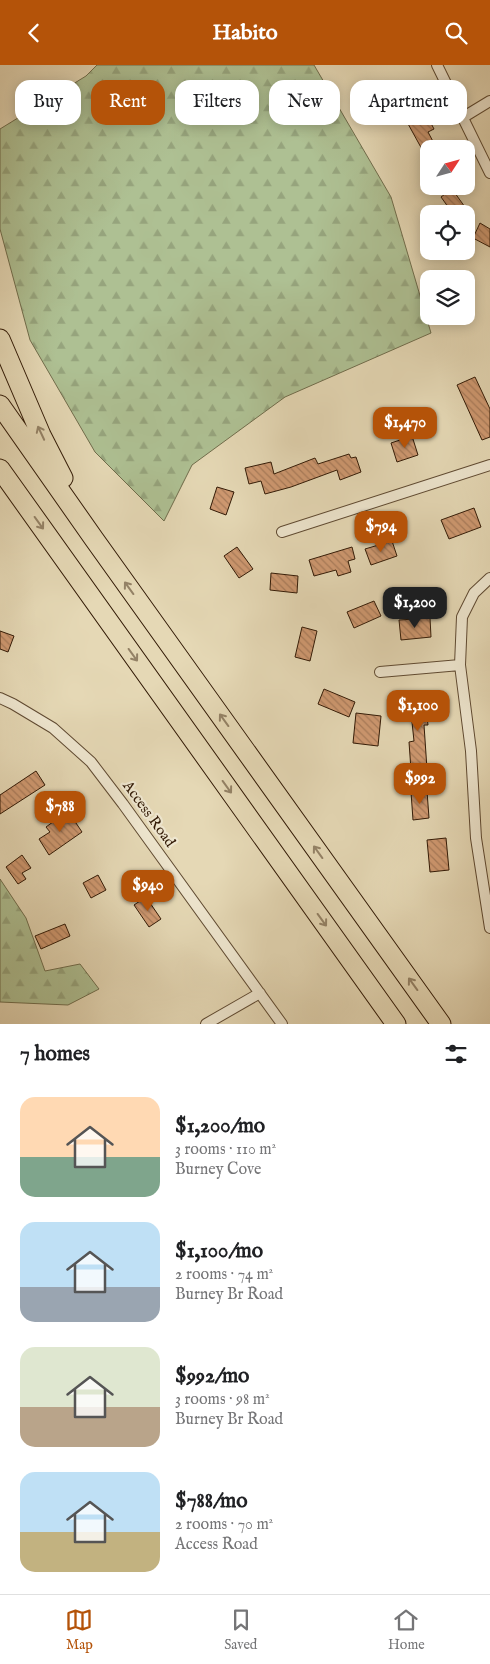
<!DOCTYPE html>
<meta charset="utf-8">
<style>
:root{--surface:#fff;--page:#f2f2f2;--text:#202124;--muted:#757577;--line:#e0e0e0;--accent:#b45309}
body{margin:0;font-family:"IM FELL English",serif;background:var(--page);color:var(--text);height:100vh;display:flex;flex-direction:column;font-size:19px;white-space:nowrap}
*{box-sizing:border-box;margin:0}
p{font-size:16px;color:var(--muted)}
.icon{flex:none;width:28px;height:28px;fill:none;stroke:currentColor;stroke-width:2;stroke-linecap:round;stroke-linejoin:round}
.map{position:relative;height:959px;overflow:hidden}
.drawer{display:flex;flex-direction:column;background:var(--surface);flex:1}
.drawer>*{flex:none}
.hud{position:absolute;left:15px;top:15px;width:460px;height:45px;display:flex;gap:10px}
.needle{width:32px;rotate:54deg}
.buttons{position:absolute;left:420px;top:75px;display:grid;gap:10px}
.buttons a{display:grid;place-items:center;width:55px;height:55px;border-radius:10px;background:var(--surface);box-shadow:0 2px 12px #0003;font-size:25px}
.price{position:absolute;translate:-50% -42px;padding:0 11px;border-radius:10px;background:var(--accent);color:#fff;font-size:16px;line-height:32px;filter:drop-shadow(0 1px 2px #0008)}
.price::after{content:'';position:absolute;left:50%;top:30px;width:15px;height:11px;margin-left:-8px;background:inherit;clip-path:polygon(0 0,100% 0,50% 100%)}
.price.selected{background:#222;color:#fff}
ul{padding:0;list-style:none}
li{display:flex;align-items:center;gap:15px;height:125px;padding:0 20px}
li span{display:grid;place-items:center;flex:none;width:140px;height:100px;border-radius:15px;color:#555}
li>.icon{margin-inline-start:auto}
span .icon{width:60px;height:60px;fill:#fffc;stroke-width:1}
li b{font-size:21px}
h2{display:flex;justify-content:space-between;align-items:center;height:60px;padding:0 20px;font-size:21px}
.pill{padding:0 18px;border-radius:15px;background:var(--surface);box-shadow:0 2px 12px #0003;font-size:18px;line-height:45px}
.pill.selected{background:var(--accent);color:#fff}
header{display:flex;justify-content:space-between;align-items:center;height:65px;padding:0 20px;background:var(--accent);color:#fff;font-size:22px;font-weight:700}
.dock{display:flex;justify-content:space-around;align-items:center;height:70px;border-top:1px solid var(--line);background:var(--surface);font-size:14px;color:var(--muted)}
.dock a{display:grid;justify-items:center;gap:2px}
.dock .selected{color:var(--accent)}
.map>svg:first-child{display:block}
.forest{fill:url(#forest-firs);stroke:#706d4c}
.building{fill:url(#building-back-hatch);stroke:#321a06}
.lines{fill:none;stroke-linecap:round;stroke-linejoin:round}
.street-casing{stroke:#5f4a32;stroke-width:12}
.highway-casing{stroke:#321a06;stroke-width:21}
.street{stroke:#eee6cf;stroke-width:10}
.highway{stroke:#e5d8b5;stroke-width:19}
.oneway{stroke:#948266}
.labels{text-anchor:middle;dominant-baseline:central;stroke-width:4.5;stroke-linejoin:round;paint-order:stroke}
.street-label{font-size:15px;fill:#321a06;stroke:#eee6cf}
</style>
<header><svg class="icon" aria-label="back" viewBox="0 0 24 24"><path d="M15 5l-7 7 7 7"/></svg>Habito<svg class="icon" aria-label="search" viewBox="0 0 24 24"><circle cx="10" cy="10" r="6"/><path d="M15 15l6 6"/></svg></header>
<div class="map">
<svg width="490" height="959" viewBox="0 0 490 959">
<defs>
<pattern id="forest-firs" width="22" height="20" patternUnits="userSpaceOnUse" patternTransform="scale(1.25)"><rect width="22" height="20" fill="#aec093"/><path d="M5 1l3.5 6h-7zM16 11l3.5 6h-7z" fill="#96a47d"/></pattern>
<pattern id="building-back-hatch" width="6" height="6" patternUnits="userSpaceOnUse" patternTransform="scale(1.25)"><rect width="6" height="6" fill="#cf9971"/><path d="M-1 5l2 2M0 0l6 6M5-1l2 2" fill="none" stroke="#a97c5b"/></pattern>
</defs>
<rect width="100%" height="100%" fill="#e5d8b5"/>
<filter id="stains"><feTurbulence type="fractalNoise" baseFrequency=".004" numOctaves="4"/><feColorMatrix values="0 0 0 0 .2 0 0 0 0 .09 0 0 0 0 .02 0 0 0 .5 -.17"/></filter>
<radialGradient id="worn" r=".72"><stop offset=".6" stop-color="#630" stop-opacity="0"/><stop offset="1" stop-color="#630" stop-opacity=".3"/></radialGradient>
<path class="forest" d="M 97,0 L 314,0 L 391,132 L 431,268 L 285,332 L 192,400 L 164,456 L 95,387 L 30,275 L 0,164 L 0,64 L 86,11 Z
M 0,814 L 26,853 L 45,906 L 80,899 L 99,924 L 68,940 L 0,937 Z"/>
<path class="building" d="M 425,47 L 434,64 L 428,67 L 437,84 L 429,84 L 429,97 L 407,57 Z
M 452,124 L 470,149 L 453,149 L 441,132 Z
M 480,158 L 490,164 L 490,182 L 473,173 Z
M 475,312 L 490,344 L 490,372 L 482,375 L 457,320 Z
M 412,371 L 418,390 L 397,397 L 391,378 Z
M 349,389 L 351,393 L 356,392 L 361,407 L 340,415 L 337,405 L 291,422 L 265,429 L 261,416 L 249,419 L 245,403 L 271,397 L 274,409 L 315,393 L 318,399 Z
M 217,422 L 234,427 L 226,450 L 210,444 Z
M 474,443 L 481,462 L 449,474 L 441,455 Z
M 392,476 L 397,491 L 371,500 L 365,484 Z
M 237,482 L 253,504 L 239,513 L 224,491 Z
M 352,482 L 355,494 L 348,496 L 351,507 L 338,511 L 336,505 L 314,511 L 309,495 Z
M 271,508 L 298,511 L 297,528 L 270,525 Z
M 374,536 L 381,551 L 354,563 L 347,547 Z
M 430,553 L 431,572 L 401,575 L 399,555 Z
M 302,562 L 317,566 L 310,596 L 295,592 Z
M 0,566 L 14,571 L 8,587 L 0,584 Z
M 324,624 L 355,637 L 349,652 L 318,639 Z
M 424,627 L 428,660 L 424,660 L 427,704 L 411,705 L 409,677 L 414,676 L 409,629 Z
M 356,648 L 381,651 L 378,681 L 353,678 Z
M 36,706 L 45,720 L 0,749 L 0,730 Z
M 427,726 L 429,753 L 413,755 L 411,727 Z
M 68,746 L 82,767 L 49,790 L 39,774 L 50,767 L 46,762 Z
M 446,773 L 449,805 L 430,807 L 427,775 Z
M 22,790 L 31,803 L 22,808 L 26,814 L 18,819 L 6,802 Z
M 98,810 L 106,825 L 91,833 L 83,818 Z
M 146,832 L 161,854 L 149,862 L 134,840 Z
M 65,859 L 70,871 L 41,884 L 35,871 Z"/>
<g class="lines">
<defs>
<path id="street" d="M 437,0 L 490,108
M 462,53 L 490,36
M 282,467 L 490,400
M 490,513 L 474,528 L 462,552 L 460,600 L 471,686 L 476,773 L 490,863
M 380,607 L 460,600
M 0,633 L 13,639 L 53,663 L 91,697 L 123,739 L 282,959
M 206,959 L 260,928"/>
<path id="highway" d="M 0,274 L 41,370 L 63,413
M 0,340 L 94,474 L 441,959
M 0,404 L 396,959"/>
</defs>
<use href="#street" class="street-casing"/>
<use href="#highway" class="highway-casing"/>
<use href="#street" class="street"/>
<use href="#highway" class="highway"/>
</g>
<defs><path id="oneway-shaft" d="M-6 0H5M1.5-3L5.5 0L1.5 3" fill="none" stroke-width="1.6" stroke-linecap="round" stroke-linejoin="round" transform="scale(1.25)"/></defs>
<g class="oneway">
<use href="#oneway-shaft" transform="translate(41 368) rotate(-115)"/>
<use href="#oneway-shaft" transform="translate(39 458) rotate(54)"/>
<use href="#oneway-shaft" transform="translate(129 523) rotate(-126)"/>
<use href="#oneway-shaft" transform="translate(133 590) rotate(54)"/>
<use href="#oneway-shaft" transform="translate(224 655) rotate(-126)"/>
<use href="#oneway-shaft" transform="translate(227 722) rotate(54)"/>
<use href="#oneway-shaft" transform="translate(318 787) rotate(-126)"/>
<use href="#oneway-shaft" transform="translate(322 855) rotate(54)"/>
<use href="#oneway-shaft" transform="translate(413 919) rotate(-126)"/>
</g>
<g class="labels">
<g class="street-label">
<text transform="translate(149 749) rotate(54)">Access Road</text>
</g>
</g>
<rect width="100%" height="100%" filter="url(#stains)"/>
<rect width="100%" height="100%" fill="url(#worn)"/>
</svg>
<div class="buttons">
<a><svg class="needle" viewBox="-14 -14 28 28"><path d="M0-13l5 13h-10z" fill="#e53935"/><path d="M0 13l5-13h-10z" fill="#757577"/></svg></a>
<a><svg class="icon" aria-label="locate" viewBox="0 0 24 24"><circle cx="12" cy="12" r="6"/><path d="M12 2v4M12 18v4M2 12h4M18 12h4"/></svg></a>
<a><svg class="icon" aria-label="layers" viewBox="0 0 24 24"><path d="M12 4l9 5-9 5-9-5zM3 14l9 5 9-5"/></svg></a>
</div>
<b class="price" style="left:405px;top:384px">$1,470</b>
<b class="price" style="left:381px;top:488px">$794</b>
<b class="price selected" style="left:415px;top:564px">$1,200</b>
<b class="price" style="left:418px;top:667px">$1,100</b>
<b class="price" style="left:420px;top:740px">$992</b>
<b class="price" style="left:60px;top:768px">$788</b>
<b class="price" style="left:148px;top:847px">$940</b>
<div class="hud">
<a class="pill">Buy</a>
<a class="pill selected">Rent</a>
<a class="pill">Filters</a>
<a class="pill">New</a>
<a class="pill">Apartment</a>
</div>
</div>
<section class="drawer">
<h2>7 homes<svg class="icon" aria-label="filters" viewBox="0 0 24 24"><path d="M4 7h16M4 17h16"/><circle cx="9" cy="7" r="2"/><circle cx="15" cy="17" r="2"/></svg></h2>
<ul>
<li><span style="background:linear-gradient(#ffd9b3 60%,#7fa58c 0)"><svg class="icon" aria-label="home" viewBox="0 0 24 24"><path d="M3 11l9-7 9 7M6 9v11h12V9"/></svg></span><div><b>$1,200/mo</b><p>3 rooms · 110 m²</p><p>Burney Cove</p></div></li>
<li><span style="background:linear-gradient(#bfe0f5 65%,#9aa5b1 0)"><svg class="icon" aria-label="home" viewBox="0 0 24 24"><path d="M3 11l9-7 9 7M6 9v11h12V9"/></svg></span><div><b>$1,100/mo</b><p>2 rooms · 74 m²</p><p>Burney Br Road</p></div></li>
<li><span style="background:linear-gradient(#dfe7d0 60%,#b9a48a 0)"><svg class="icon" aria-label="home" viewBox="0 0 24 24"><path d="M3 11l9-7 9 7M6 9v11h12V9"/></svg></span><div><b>$992/mo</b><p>3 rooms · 98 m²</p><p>Burney Br Road</p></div></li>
<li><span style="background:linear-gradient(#bfe0f5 60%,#c2b280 0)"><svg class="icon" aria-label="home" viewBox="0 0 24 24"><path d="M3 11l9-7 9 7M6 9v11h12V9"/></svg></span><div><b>$788/mo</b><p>2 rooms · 70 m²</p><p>Access Road</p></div></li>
</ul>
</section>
<nav class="dock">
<a class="selected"><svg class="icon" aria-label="map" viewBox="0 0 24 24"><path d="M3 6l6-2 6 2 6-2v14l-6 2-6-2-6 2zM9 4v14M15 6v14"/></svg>Map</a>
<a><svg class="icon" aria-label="saved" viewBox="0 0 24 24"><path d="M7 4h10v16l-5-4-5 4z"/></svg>Saved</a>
<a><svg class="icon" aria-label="home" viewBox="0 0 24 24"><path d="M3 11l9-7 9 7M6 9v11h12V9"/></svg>Home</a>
</nav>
